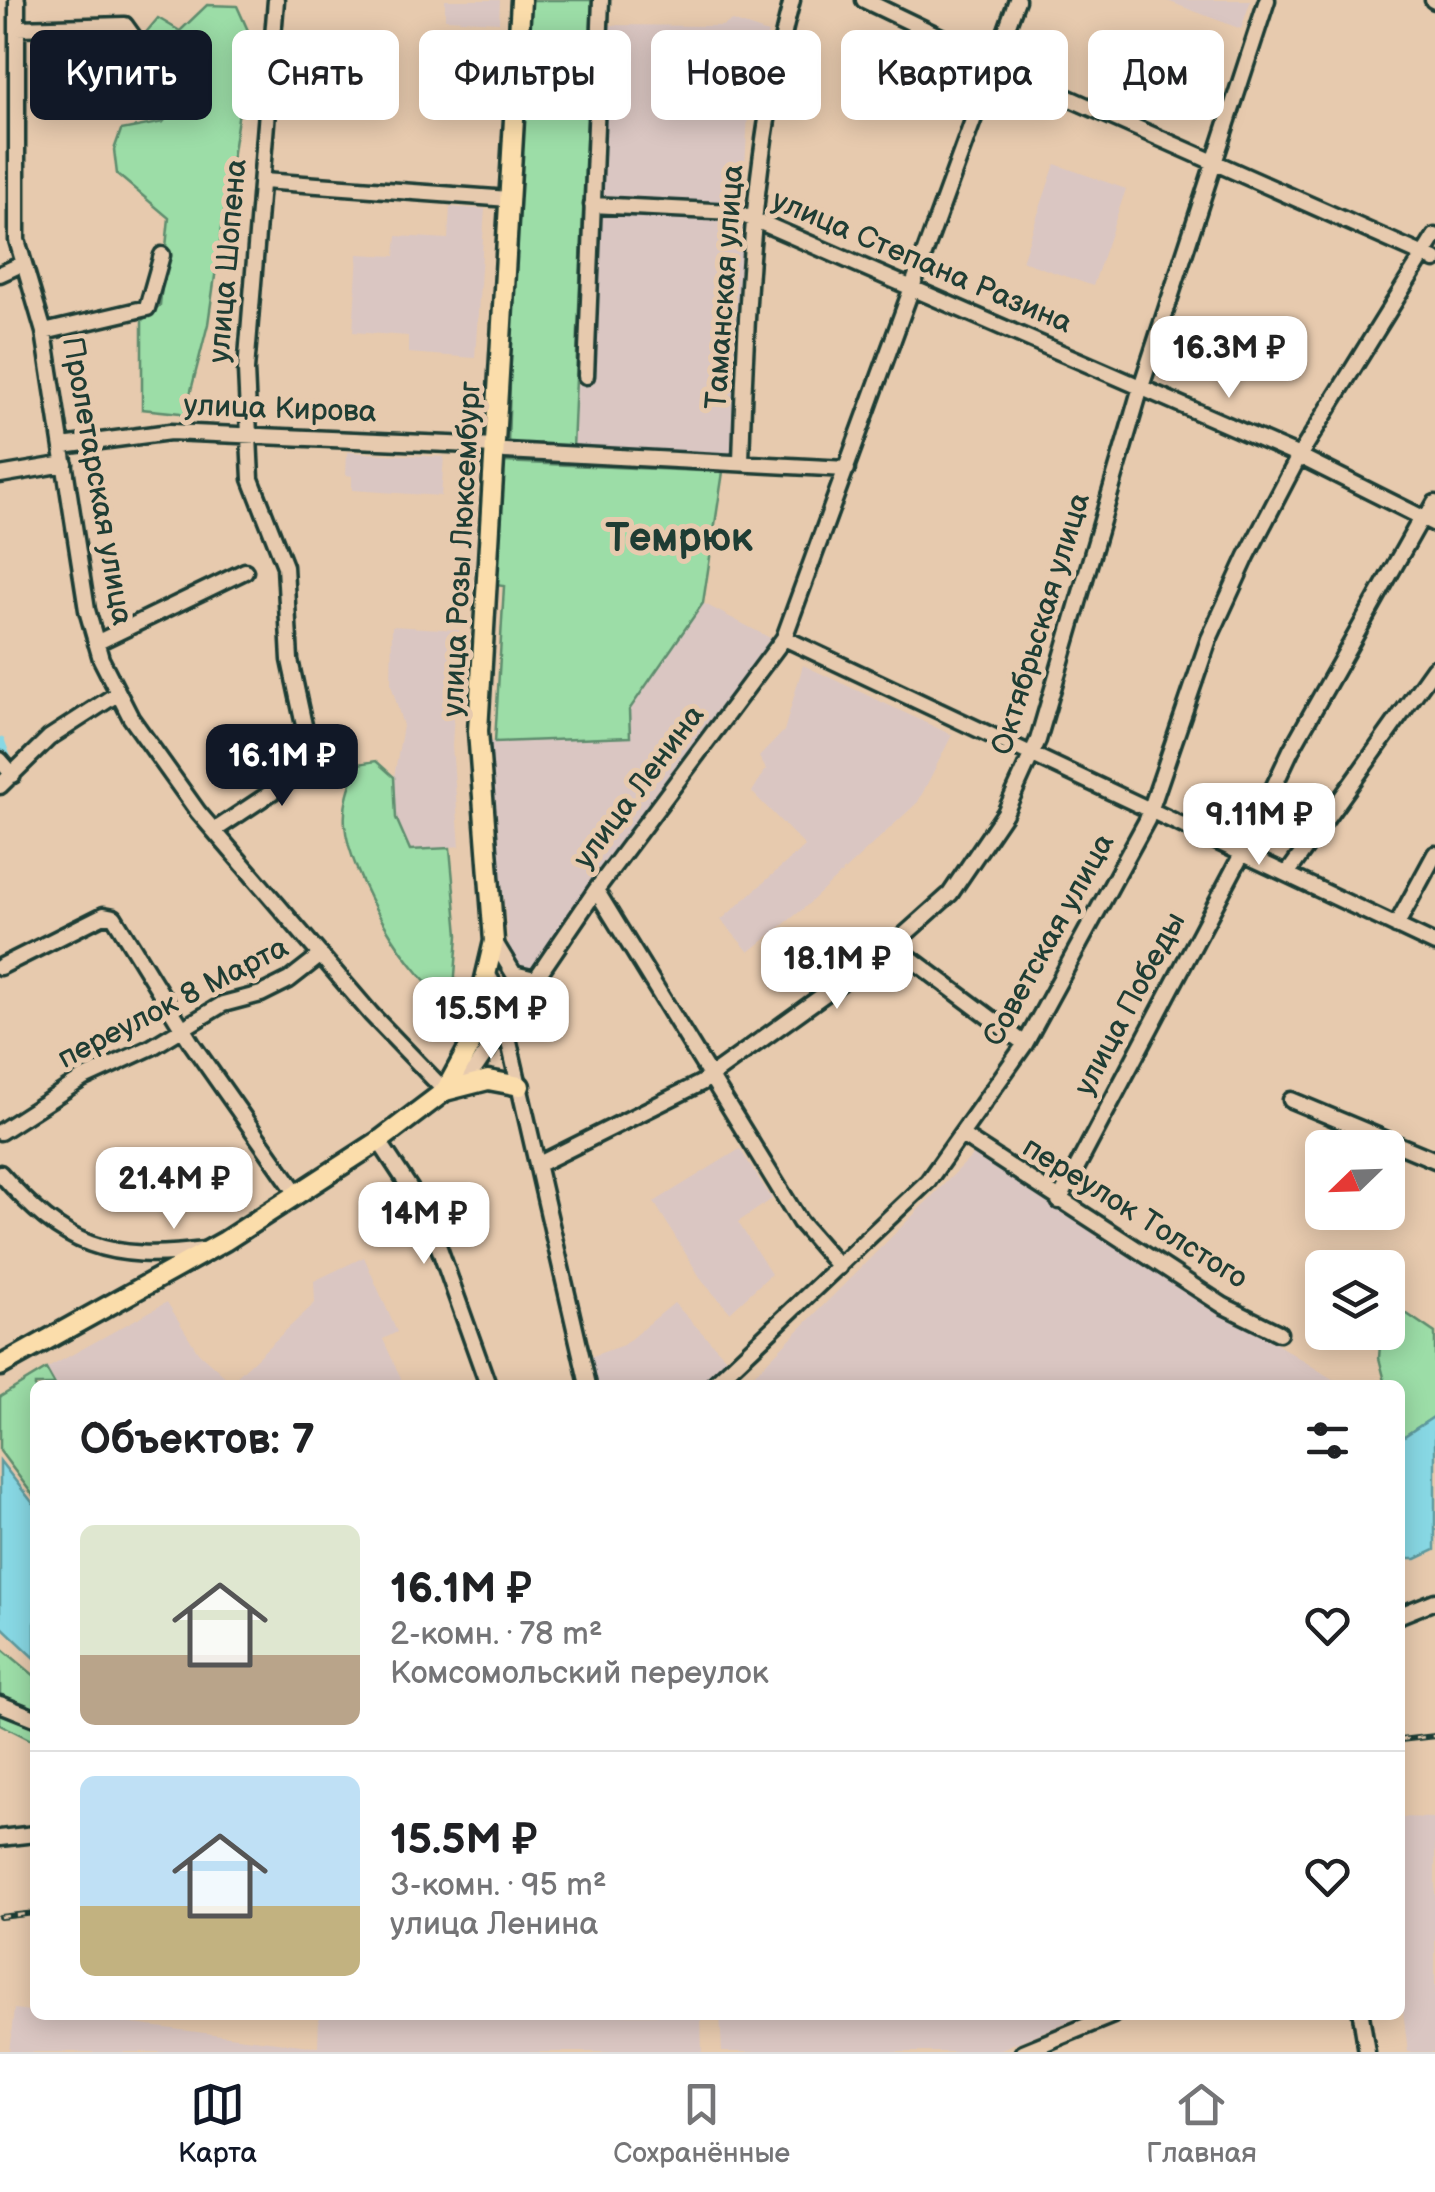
<!DOCTYPE html>
<html lang="ru">
<meta charset="utf-8">
<style>
:root{--surface:#fff;--page:#f6f6f6;--text:#202124;--muted:#757577;--line:#e0e0e0;--accent:#111827}
body{margin:0;font-family:"Balsamiq Sans",sans-serif;background:var(--page);color:var(--text);height:100vh;display:flex;flex-direction:column;font-size:38px;white-space:nowrap}
*{box-sizing:border-box;margin:0}
p{font-size:32px;color:var(--muted)}
.icon{flex:none;width:55px;height:55px;fill:none;stroke:currentColor;stroke-width:2;stroke-linecap:round;stroke-linejoin:round}
.map{position:relative;flex:1;overflow:hidden}
.side{position:absolute;left:30px;top:1380px;width:1375px;height:640px;display:flex;flex-direction:column;background:var(--surface);border-radius:15px;box-shadow:0 5px 25px #0003}
.side>*{flex:none}
.banner{position:absolute;left:30px;top:30px;width:1375px;height:90px;display:flex;gap:20px}
.needle{width:65px;rotate:247deg}
.tools{position:absolute;left:1305px;top:1130px;display:grid;gap:20px}
.tools a{display:grid;place-items:center;width:100px;height:100px;border-radius:15px;background:var(--surface);box-shadow:0 5px 25px #0003;font-size:50px}
.price{position:absolute;translate:-50% -85px;padding:0 22px;border-radius:20px;background:#fff;color:#222;font-size:32px;line-height:65px;filter:drop-shadow(0 2px 5px #0008)}
.price::after{content:'';position:absolute;left:50%;top:60px;width:30px;height:22px;margin-left:-15px;background:inherit;clip-path:polygon(0 0,100% 0,50% 100%)}
.price.current{background:var(--accent);color:#fff}
ul{padding:0;list-style:none}
li{display:flex;align-items:center;gap:30px;height:250px;padding:0 50px}
li+li{border-top:2px solid var(--line)}
li span{display:grid;place-items:center;flex:none;width:280px;height:200px;border-radius:15px;color:#555}
li>.icon{margin-inline-start:auto}
span .icon{width:120px;height:120px;fill:#fffc;stroke-width:1}
li b{font-size:42px}
h2{display:flex;justify-content:space-between;align-items:center;height:120px;padding:0 50px;font-size:42px}
.pill{padding:0 35px;border-radius:15px;background:var(--surface);box-shadow:0 5px 25px #0003;font-size:35px;line-height:90px}
.pill.current{background:var(--accent);color:#fff}
.tab-bar{display:flex;justify-content:space-around;align-items:center;height:140px;border-top:2px solid var(--line);background:var(--surface);font-size:28px;color:var(--muted)}
.tab-bar a{display:grid;justify-items:center;gap:5px}
.tab-bar .current{color:var(--accent)}
.map>svg:first-child{display:block}
.built{fill:#dac6c2}
.green{fill:#9cdda7;stroke:#5e8d6e;stroke-width:2.5}
.water{fill:#88d8e4;stroke:#5e9a9e;stroke-width:2.5}
.lines{fill:none;stroke-linecap:round;stroke-linejoin:round}
.canal{stroke:#88d8e4;stroke-width:10}
.minor-casing{stroke:#1f3d34;stroke-width:21}
.major-casing{stroke:#1f3d34;stroke-width:25}
.minor{stroke:#e7caae;stroke-width:14}
.major{stroke:#fbddab;stroke-width:18}
.rail-casing{stroke:#1f3d34;stroke-width:6}
.rail{stroke:#e7caae;stroke-width:2.5;stroke-dasharray:8;stroke-linecap:butt}
.labels{text-anchor:middle;dominant-baseline:central;stroke-width:10;stroke-linejoin:round;paint-order:stroke}
.street-label{font-size:30px;fill:#1f3d34;stroke:#e7caae}
.district-label{font-size:40px;font-weight:bold;fill:#1f3d34;stroke:#e7caae}
</style>
<div class="map">
<svg width="1435" height="2052" viewBox="0 0 1435 2052">
<rect width="100%" height="100%" fill="#e7caae"/>
<filter id="ink" filterUnits="userSpaceOnUse"><feTurbulence type="fractalNoise" baseFrequency=".01" numOctaves="2"/><feDisplacementMap in="SourceGraphic" scale="20" xChannelSelector="R" yChannelSelector="G"/><feConvolveMatrix kernelMatrix="1 2 1 2 8 2 1 2 1" color-interpolation-filters="sRGB"/></filter>
<g filter="url(#ink)">
<path class="built" d="M 445,0 L 500,0 L 499,22 L 445,19 Z
M 1165,0 L 1251,0 L 1241,29 Z
M 732,21 L 768,33 L 749,96 L 743,204 L 598,195 L 606,25 L 722,26 Z
M 1055,164 L 1126,189 L 1093,286 L 1022,261 Z
M 450,207 L 485,209 L 475,358 L 408,353 L 408,336 L 353,332 L 358,254 L 395,256 L 397,236 L 448,239 Z
M 598,214 L 743,220 L 733,454 L 573,449 L 576,384 L 591,384 Z
M 347,452 L 444,457 L 441,496 L 352,490 L 352,476 L 346,475 Z
M 703,603 L 772,639 L 532,968 L 511,965 L 486,742 L 630,737 L 629,710 Z
M 392,626 L 459,630 L 452,746 L 460,846 L 410,851 L 396,818 L 394,777 L 403,726 L 391,684 Z
M 803,665 L 952,735 L 918,802 L 803,909 L 749,952 L 721,920 L 805,846 L 752,792 L 766,769 L 759,757 L 784,731 Z
M 740,1149 L 772,1199 L 738,1222 L 771,1274 L 730,1312 L 703,1282 L 654,1202 Z
M 976,1152 L 1060,1208 L 1342,1385 L 744,1385 Z
M 364,1257 L 397,1332 L 383,1339 L 404,1385 L 55,1385 L 46,1369 L 167,1302 L 198,1352 L 231,1382 L 315,1303 L 314,1281 Z
M 674,1303 L 727,1359 L 700,1385 L 592,1385 L 587,1358 L 623,1345 Z
M 1400,1817 L 1435,1818 L 1435,2052 L 1408,2052 L 1400,1985 Z
M 14,2009 L 318,2047 L 319,2015 L 701,2015 L 702,2052 L 9,2052 Z
M 720,2015 L 1084,2015 L 994,2052 L 722,2052 Z"/>
<path class="green" d="M 532,0 L 592,0 L 573,449 L 508,447 L 515,215 Z
M 207,5 L 237,6 L 250,35 L 208,324 L 184,418 L 180,413 L 142,409 L 142,320 L 160,305 L 169,218 L 117,174 L 114,150 L 121,130 L 163,122 L 174,110 L 172,76 L 148,58 L 143,36 L 158,18 L 180,31 Z
M 502,462 L 723,472 L 703,603 L 629,710 L 630,737 L 495,742 L 504,586 L 495,585 Z
M 376,761 L 394,777 L 396,818 L 410,850 L 450,848 L 458,935 L 453,1003 C 410,982 349,874 345,825 C 343,803 350,785 358,764 Z
M 1388,1301 L 1435,1333 L 1435,1416 L 1400,1439 L 1400,1385 L 1386,1385 L 1379,1358 L 1381,1333 L 1388,1332 Z
M 46,1369 L 55,1385 L 35,1385 L 35,1498 L 0,1451 L 0,1397 Z
M 0,1647 L 35,1676 L 35,1742 L 0,1724 Z"/>
<path class="water" d="M 1435,1416 L 1435,1550 L 1416,1559 L 1400,1559 L 1400,1439 Z
M 0,1461 L 35,1506 L 35,1658 L 0,1625 Z"/>
<g class="lines">
<path class="canal" d="M 0,742 L 7,760"/>
<defs>
<path id="minor" d="M 17,0 L 17,240 L 44,332 L 87,610 L 101,659 L 131,718 L 198,812 L 371,1014 L 445,1091 L 476,1067 L 596,890 L 784,638 L 1017,0
M 864,0 L 1062,95 L 1435,260
M 1433,0 L 1435,1
M 17,28 L 125,25 L 135,39 L 144,107
M 263,181 L 509,199
M 592,205 L 733,212 L 753,219 L 1299,456 L 1435,524
M 0,274 L 22,264
M 44,332 L 147,308 L 162,255
M 586,376 L 601,0
M 62,446 L 170,432 L 496,446
M 505,451 L 847,469
M 741,461 C 746,306 752,151 792,0
M 0,475 L 65,464
M 1426,519 L 1435,503
M 784,638 L 1435,944
M 96,643 L 245,571
M 0,760 L 13,775
M 0,786 L 49,738 L 117,694
M 215,830 L 302,772 L 311,758 L 290,660 L 285,566 L 251,479 L 246,370 L 276,0
M 1287,874 L 1434,668
M 596,890 L 800,1222 L 839,1267
M 1396,926 L 1435,854
M 494,941 L 514,974 L 535,979
M 893,945 L 1025,1044
M 0,967 L 104,915 L 114,917 L 192,1044 L 298,1195
M 488,975 L 497,990 L 588,1385
M 1291,1100 L 1435,1160
M 0,1132 L 82,1079 L 152,1047 L 223,1004 L 261,994 L 289,980 L 321,955
M 963,1136 L 1224,1306 L 1279,1333
M 379,1141 L 427,1214 L 488,1385
M 539,1164 L 701,1083 L 893,945 L 950,894 L 1005,813 L 1038,740 L 1141,387 L 1267,0
M 0,1173 C 65,1247 107,1262 205,1250
M 1059,1201 L 1243,852 L 1291,750 L 1422,517
M 713,1385 L 928,1181 L 1025,1044 L 1147,820 L 1209,639 L 1247,556 L 1299,456 L 1435,236
M 1400,1615 L 1435,1601
M 0,1704 L 35,1718
M 0,1838 L 35,1834
M 1361,2015 L 1367,2052
M 1023,2052 L 1113,2015"/>
<path id="major" d="M 445,1091 L 488,1080 L 520,1086
M 0,1366 L 225,1241 L 379,1141 L 445,1091 L 469,1047 L 494,941 L 478,731 L 521,0"/>
</defs>
<use href="#minor" class="minor-casing"/>
<use href="#major" class="major-casing"/>
<use href="#minor" class="minor"/>
<use href="#major" class="major"/>
<defs>
<path id="rail" d="M 1400,1740 L 1435,1736
M 0,1917 L 35,1913"/>
</defs>
<use href="#rail" class="rail-casing"/>
<use href="#rail" class="rail"/>
</g>
</g>
<g class="labels">
<g class="street-label">
<text transform="translate(228 261) rotate(-85)">улица Шопена</text>
<text transform="translate(922 262) rotate(23)">улица Степана Разина</text>
<text transform="translate(725 287) rotate(-86)">Таманская улица</text>
<text transform="translate(280 409) rotate(2)">улица Кирова</text>
<text transform="translate(97 481) rotate(80)">Пролетарская улица</text>
<text transform="translate(462 549) rotate(-87)">улица Розы Люксембург</text>
<text transform="translate(1041 624) rotate(-73)">Октябрьская улица</text>
<text transform="translate(639 787) rotate(-53)">улица Ленина</text>
<text transform="translate(1049 940) rotate(-61)">Советская улица</text>
<text transform="translate(173 1003) rotate(-27)">переулок 8 Марта</text>
<text transform="translate(1130 1004) rotate(-62)">улица Победы</text>
<text transform="translate(1135 1213) rotate(32)">переулок Толстого</text>
</g>
<g class="district-label">
<text x="679" y="539">Темрюк</text>
</g>
</g>
</svg>
<div class="tools">
<a><svg class="needle" viewBox="-14 -14 28 28"><path d="M0-13l5 13h-10z" fill="#e53935"/><path d="M0 13l5-13h-10z" fill="#757577"/></svg></a>
<a><svg class="icon" aria-label="layers" viewBox="0 0 24 24"><path d="M12 4l9 5-9 5-9-5zM3 14l9 5 9-5"/></svg></a>
</div>
<b class="price" style="left:1229px;top:401px">16.3M ₽</b>
<b class="price current" style="left:282px;top:809px">16.1M ₽</b>
<b class="price" style="left:1259px;top:868px">9.11M ₽</b>
<b class="price" style="left:837px;top:1012px">18.1M ₽</b>
<b class="price" style="left:491px;top:1062px">15.5M ₽</b>
<b class="price" style="left:174px;top:1232px">21.4M ₽</b>
<b class="price" style="left:424px;top:1267px">14M ₽</b>
<div class="banner">
<a class="pill current">Купить</a>
<a class="pill">Снять</a>
<a class="pill">Фильтры</a>
<a class="pill">Новое</a>
<a class="pill">Квартира</a>
<a class="pill">Дом</a>
</div>
<section class="side">
<h2>Объектов: 7<svg class="icon" aria-label="filters" viewBox="0 0 24 24"><path d="M4 7h16M4 17h16"/><circle cx="9" cy="7" r="2"/><circle cx="15" cy="17" r="2"/></svg></h2>
<ul>
<li><span style="background:linear-gradient(#dfe7d0 65%,#b9a48a 0)"><svg class="icon" aria-label="home" viewBox="0 0 24 24"><path d="M3 11l9-7 9 7M6 9v11h12V9"/></svg></span><div><b>16.1M ₽</b><p>2-комн. · 78 m²</p><p>Комсомольский переулок</p></div><svg class="icon" aria-label="heart" viewBox="0 0 24 24"><path d="M12 20l-8-8c-3-5 5-10 8-4 3-6 11-1 8 4z"/></svg></li>
<li><span style="background:linear-gradient(#bfe0f5 65%,#c2b280 0)"><svg class="icon" aria-label="home" viewBox="0 0 24 24"><path d="M3 11l9-7 9 7M6 9v11h12V9"/></svg></span><div><b>15.5M ₽</b><p>3-комн. · 95 m²</p><p>улица Ленина</p></div><svg class="icon" aria-label="heart" viewBox="0 0 24 24"><path d="M12 20l-8-8c-3-5 5-10 8-4 3-6 11-1 8 4z"/></svg></li>
</ul>
</section>
</div>
<nav class="tab-bar">
<a class="current"><svg class="icon" aria-label="map" viewBox="0 0 24 24"><path d="M3 6l6-2 6 2 6-2v14l-6 2-6-2-6 2zM9 4v14M15 6v14"/></svg>Карта</a>
<a><svg class="icon" aria-label="saved" viewBox="0 0 24 24"><path d="M7 4h10v16l-5-4-5 4z"/></svg>Сохранённые</a>
<a><svg class="icon" aria-label="home" viewBox="0 0 24 24"><path d="M3 11l9-7 9 7M6 9v11h12V9"/></svg>Главная</a>
</nav>
